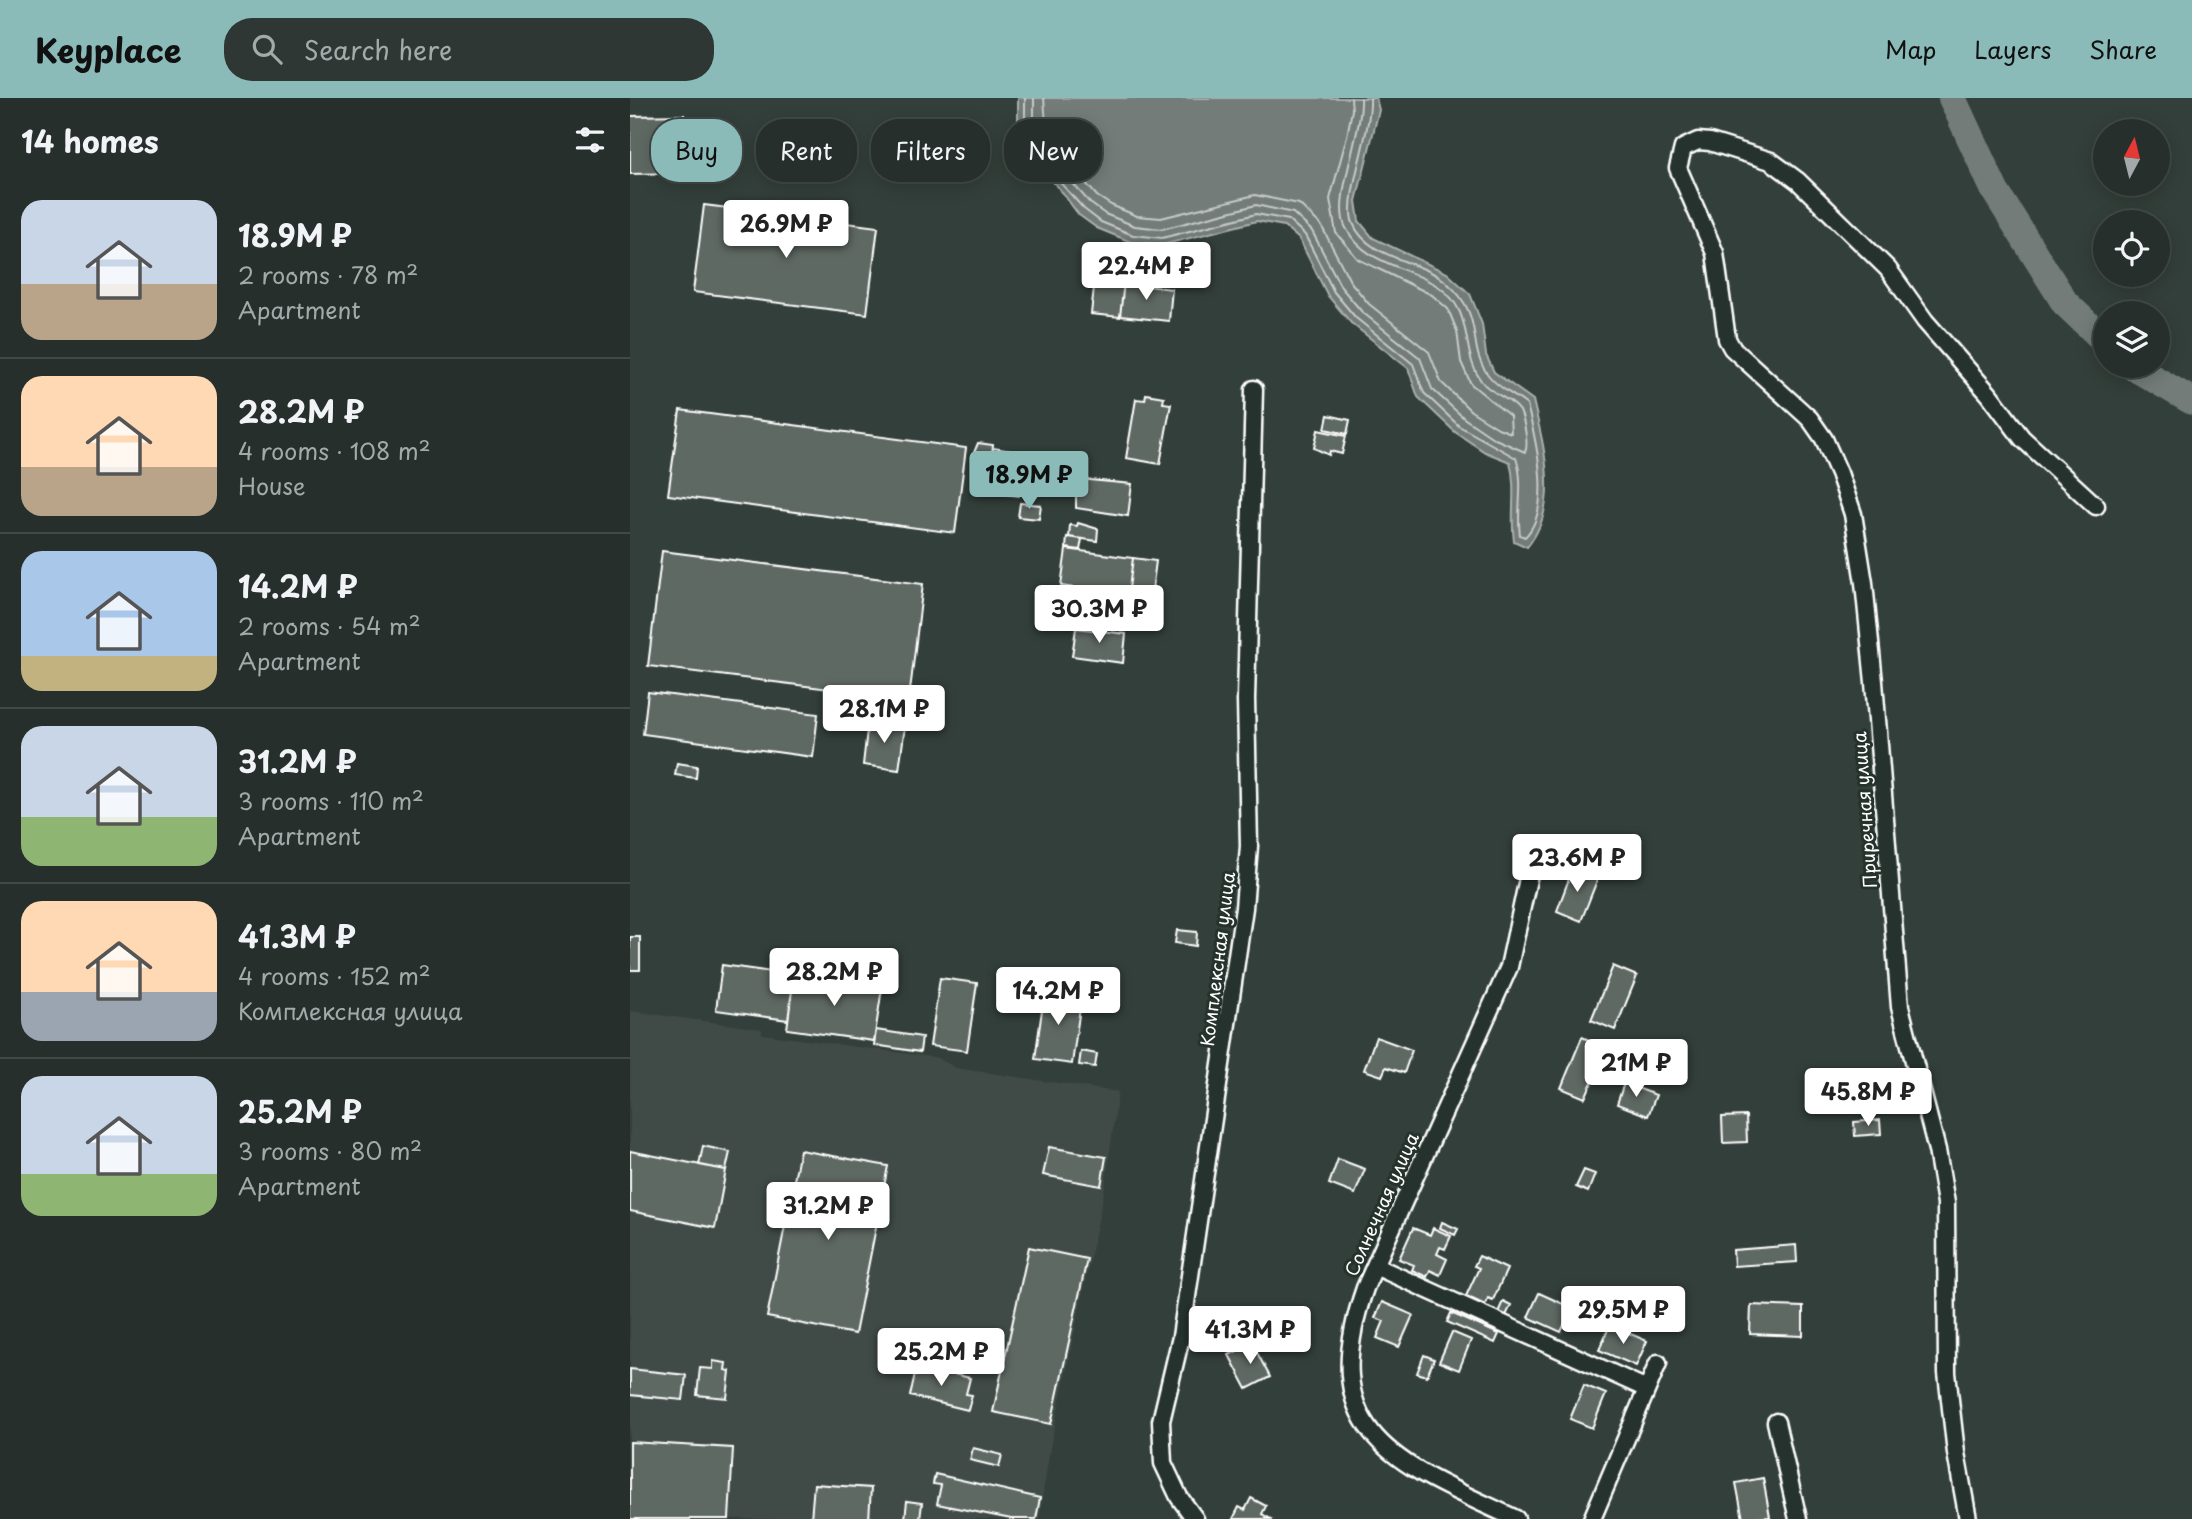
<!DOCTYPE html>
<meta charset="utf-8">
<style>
:root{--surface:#262f2c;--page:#2e3734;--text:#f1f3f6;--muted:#a4a9a9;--line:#424a48;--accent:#8bbbb9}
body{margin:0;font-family:"Playpen Sans",sans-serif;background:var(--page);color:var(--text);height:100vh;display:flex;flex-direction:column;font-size:26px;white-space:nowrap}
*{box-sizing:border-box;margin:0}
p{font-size:23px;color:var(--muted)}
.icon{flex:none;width:38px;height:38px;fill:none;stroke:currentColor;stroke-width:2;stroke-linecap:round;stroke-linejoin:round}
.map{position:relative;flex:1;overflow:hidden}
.side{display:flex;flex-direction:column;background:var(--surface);width:630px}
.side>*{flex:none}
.hud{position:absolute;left:21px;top:21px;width:665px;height:63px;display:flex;gap:14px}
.needle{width:46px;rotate:7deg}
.fabs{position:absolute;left:1463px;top:21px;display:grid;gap:14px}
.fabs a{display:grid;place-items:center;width:77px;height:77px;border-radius:50%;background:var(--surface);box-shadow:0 4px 18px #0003,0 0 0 2px var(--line);font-size:35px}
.price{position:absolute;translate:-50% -60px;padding:0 16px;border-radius:7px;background:#fff;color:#222;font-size:23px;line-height:46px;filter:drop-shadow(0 2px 4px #0008)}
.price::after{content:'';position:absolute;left:50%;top:42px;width:21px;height:16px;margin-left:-10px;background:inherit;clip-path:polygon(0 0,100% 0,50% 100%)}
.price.active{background:var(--accent);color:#111}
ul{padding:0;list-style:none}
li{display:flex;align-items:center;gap:21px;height:175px;padding:0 21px}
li+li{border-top:2px solid var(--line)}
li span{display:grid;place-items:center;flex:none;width:196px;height:140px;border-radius:21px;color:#555}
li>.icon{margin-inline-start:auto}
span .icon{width:84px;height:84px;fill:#fffc;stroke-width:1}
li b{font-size:30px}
h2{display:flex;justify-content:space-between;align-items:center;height:84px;padding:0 21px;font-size:30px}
.pill{padding:0 24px;border-radius:28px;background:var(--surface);box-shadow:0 4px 18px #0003,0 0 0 2px var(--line);font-size:24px;line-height:63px}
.pill.active{background:var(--accent);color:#111}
header{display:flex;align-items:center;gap:42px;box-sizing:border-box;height:98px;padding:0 35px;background:var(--accent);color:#111}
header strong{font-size:33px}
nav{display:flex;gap:38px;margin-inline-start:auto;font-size:24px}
.search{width:490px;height:63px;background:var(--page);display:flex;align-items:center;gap:18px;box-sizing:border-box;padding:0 24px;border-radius:28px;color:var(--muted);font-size:26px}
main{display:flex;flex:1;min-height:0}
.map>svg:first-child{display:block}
.built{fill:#404c47}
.water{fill:#737b78;stroke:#abb0ae;stroke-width:2}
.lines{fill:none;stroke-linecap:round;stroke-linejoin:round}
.shore{stroke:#c7cac9;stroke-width:2}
.river{stroke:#737b78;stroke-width:28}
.building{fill:#5f6964;stroke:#fff;stroke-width:2}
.minor-casing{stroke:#fff;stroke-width:21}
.minor{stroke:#26332d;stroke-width:16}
.labels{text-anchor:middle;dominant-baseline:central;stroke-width:6;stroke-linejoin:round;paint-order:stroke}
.street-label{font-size:18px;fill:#fff;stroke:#26332d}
</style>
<header>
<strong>Keyplace</strong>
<div class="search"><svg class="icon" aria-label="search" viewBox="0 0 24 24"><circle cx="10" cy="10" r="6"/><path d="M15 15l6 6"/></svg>Search here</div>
<nav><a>Map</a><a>Layers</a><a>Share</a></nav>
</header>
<main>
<section class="side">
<h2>14 homes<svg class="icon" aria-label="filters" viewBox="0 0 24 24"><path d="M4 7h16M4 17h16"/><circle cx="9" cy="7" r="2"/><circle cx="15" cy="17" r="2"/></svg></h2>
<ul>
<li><span style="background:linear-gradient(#c9d6e8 60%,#b9a48a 0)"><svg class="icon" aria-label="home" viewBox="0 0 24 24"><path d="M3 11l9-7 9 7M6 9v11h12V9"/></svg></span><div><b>18.9M ₽</b><p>2 rooms · 78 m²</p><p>Apartment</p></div></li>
<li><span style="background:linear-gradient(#ffd9b3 65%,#b9a48a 0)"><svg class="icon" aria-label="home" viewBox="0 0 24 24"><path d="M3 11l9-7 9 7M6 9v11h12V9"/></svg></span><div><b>28.2M ₽</b><p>4 rooms · 108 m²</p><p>House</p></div></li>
<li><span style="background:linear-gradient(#a9c7e8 75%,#c2b280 0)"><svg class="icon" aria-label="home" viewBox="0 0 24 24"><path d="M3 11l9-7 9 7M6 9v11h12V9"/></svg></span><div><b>14.2M ₽</b><p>2 rooms · 54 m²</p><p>Apartment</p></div></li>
<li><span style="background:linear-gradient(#c9d6e8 65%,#8fb573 0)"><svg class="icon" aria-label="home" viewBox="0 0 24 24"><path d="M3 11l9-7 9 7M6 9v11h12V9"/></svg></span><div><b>31.2M ₽</b><p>3 rooms · 110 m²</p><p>Apartment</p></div></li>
<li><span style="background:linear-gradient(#ffd9b3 65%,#9aa5b1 0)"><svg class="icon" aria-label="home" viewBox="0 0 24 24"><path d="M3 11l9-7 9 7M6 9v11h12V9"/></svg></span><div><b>41.3M ₽</b><p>4 rooms · 152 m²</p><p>Комплексная улица</p></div></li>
<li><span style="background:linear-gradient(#c9d6e8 70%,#8fb573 0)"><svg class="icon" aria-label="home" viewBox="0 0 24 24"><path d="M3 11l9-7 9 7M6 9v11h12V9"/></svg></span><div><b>25.2M ₽</b><p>3 rooms · 80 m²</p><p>Apartment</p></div></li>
</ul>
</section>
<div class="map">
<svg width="1562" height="1421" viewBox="0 0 1562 1421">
<rect width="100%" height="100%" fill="#333f3a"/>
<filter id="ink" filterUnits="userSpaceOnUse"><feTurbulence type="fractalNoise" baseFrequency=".0143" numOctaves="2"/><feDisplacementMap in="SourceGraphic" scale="14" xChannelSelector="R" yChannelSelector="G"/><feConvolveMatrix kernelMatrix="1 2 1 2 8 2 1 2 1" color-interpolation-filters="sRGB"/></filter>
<g filter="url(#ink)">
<path class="built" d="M 0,913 L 132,931 L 132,936 L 308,960 L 326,970 L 488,994 L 475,1089 L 420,1350 L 409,1421 L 0,1421 Z"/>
<path class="water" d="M 388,0 L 746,0 L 749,12 L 726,103 L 729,123 L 743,140 L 817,175 L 840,196 L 852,226 L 856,257 L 864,274 L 903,302 C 914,350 931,408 897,449 L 884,443 C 880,416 887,391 880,364 L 855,354 L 825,334 L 788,299 L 778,270 L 721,225 L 698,198 L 669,141 L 654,128 L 627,123 L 532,147 L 501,144 L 467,130 L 449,117 L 428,89 L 394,55 L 388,36 Z"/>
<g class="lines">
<path class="shore" d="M 395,0 L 395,35 L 400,51 L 454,111 L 471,124 L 503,137 L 532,140 L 626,116 L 659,122 L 675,137 L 704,194 L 726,220 L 783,266 L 794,295 L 829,328 L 886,360 C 895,387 886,410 890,437 L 895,439 C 923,411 906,342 897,307 C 886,298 868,290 859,278 C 835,248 857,219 816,184 C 790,161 738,162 723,125 C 713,101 742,34 740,0
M 404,0 L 404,34 L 408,46 L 460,105 L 475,116 L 505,128 L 532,131 L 626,107 L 663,115 L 682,133 L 711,189 L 732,214 L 790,260 L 802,291 L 835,321 L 863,340 L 895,354 C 899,347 894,322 890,313 C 883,301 861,296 852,284 C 829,253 846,215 809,189 C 779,168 735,167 716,130 C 701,103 733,36 731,0
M 414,0 L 417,40 L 467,98 L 481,107 L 507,118 L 531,120 L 625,97 L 669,106 L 691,127 L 720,183 L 739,206 L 799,254 L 811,284 L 841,313 L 868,330 L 881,335 L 880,318 L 841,286 L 831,264 L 827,233 L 818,211 L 802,197 L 728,161 L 706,135 L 700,101 L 717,38 L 722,12 L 721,0"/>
<path class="river" d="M 1322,0 L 1365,93 L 1435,205 L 1475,243
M 1502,268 L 1562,303"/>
</g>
<path class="building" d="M 54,17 L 56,75 L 0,76 L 0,18 Z
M 74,107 L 248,129 L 237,216 L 63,194 Z
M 465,180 L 494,183 L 490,219 L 461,216 Z
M 494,185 L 542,191 L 539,223 L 490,218 Z
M 516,296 L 534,299 L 533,305 L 541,306 L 530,366 L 496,360 L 506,301 L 515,302 Z
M 50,312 L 336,350 L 325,435 L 38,397 Z
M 698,317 L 720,322 L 717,336 L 695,331 Z
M 688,332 L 716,338 L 712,356 L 700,353 L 699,357 L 684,350 Z
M 348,345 L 363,347 L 359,380 L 350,379 L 352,366 L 345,365 L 346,358 L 343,357 Z
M 363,350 L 395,355 L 389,398 L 357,394 Z
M 449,381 L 502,386 L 498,418 L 446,410 L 446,384 Z
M 390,405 L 411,407 L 409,421 L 388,419 Z
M 448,425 L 468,431 L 467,443 L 439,439 L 440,427 L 447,428 Z
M 437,439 L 452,441 L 450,452 L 436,450 Z
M 436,451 L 503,460 L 498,498 L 431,488 Z
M 32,453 L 293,486 L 279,601 L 18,568 Z
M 503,460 L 526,463 L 521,501 L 498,498 Z
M 446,530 L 496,536 L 493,565 L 442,558 Z
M 18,594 L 188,616 L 183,659 L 13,636 Z
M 238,623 L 275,628 L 269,672 L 233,667 Z
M 47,665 L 67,668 L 66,680 L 45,677 Z
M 943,770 L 968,780 L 951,823 L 927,813 Z
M 547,832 L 567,834 L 566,848 L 545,845 Z
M 0,839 L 10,839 L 10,872 L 0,872 Z
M 92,867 L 164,877 L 158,922 L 86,912 Z
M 983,868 L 1007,878 L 985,932 L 961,922 Z
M 164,877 L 252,890 L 244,943 L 157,931 Z
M 310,880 L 347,885 L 337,953 L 300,948 Z
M 415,891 L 452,896 L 442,966 L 405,961 Z
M 246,932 L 292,939 L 290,954 L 244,947 Z
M 746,939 L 782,952 L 774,975 L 756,969 L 752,978 L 734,972 Z
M 952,939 L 977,950 L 955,1000 L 931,990 Z
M 451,953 L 467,956 L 465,969 L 449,967 Z
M 994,985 L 1026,997 L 1018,1018 L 987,1006 Z
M 1116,1018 L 1117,1044 L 1093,1045 L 1092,1019 Z
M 1250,1022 L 1251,1036 L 1225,1038 L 1224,1024 Z
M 73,1048 L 100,1054 L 96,1072 L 69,1067 Z
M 419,1049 L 476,1059 L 471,1088 L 413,1077 Z
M 170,1052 L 258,1068 L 225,1236 L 137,1219 Z
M 0,1053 L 96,1072 L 85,1130 L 0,1113 Z
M 708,1061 L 735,1071 L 725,1096 L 699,1086 Z
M 954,1072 L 965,1076 L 958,1094 L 946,1089 Z
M 812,1124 L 828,1131 L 825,1137 L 810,1130 Z
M 783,1130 L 800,1137 L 803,1130 L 821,1138 L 815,1151 L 810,1149 L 807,1156 L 817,1161 L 810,1177 L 800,1172 L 797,1179 L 782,1172 L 784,1167 L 769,1161 Z
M 1166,1147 L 1167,1164 L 1104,1168 L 1103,1152 Z
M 399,1149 L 457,1161 L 421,1326 L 363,1314 Z
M 849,1158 L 877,1171 L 863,1202 L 858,1200 L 855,1207 L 836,1198 L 849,1170 L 844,1168 Z
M 909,1195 L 942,1210 L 931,1234 L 898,1219 Z
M 873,1203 L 881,1207 L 875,1220 L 867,1217 Z
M 752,1204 L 783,1217 L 769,1249 L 747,1240 L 754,1223 L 745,1220 Z
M 1121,1207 L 1173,1209 L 1173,1238 L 1120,1236 Z
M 821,1215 L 869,1236 L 865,1245 L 817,1224 Z
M 980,1227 L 1017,1243 L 1006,1268 L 969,1252 Z
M 822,1234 L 841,1242 L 829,1272 L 809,1264 Z
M 622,1245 L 640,1279 L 617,1291 L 599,1257 Z
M 794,1257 L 804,1261 L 797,1278 L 787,1275 Z
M 83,1263 L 96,1265 L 95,1272 L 100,1273 L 97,1300 L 67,1297 L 70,1270 L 83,1271 Z
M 287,1267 L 340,1280 L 336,1296 L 342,1297 L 338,1312 L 280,1298 Z
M 0,1271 L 56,1277 L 53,1302 L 0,1297 Z
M 954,1287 L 976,1296 L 962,1330 L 940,1321 Z
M 0,1344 L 103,1350 L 99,1421 L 0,1421 Z
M 343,1350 L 372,1357 L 369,1369 L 340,1362 Z
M 305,1376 L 410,1400 L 406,1421 L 381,1421 L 307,1406 L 311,1387 L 303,1386 Z
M 1133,1380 L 1140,1419 L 1113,1421 L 1106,1385 Z
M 184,1386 L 241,1390 L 239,1421 L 181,1421 Z
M 621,1400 L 636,1408 L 632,1416 L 641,1421 L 603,1421 L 609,1409 L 615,1412 Z
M 277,1403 L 292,1405 L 290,1421 L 275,1421 Z"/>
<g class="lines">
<defs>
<path id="minor" d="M 745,1168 L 1017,1291
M 1146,1324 L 1168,1421
M 565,1421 L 549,1399 L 533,1365 L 531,1323 L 551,1239 L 614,810 L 619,748 L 616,601 L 624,291
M 886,1421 C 770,1366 683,1340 735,1190 L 879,869 L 899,776
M 962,1421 L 1028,1265
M 1338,1421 L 1326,1355 L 1317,1275 L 1316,1105 L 1307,1052 L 1270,909 L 1244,584 L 1234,485 L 1223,416 L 1209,375 L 1194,341 L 1180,321 L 1102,250 L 1097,241 L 1085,155 L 1048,70 L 1053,50 L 1068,43 L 1080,44 L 1141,63 L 1168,83 L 1258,171 L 1295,223 L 1359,296 L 1392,340 L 1466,408"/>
</defs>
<use href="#minor" class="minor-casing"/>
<use href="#minor" class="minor"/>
</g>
</g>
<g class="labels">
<g class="street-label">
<text transform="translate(1234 712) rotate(-94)">Приречная улица</text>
<text transform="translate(587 861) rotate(-83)">Комплексная улица</text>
<text transform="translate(751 1106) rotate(-66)">Солнечная улица</text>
</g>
</g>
</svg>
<div class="fabs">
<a><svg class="needle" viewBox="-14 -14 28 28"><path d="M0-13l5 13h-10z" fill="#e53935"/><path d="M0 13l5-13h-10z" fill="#a4a9a9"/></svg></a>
<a><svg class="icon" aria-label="locate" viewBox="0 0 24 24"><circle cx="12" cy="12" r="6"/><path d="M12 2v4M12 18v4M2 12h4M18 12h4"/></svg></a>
<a><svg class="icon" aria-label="layers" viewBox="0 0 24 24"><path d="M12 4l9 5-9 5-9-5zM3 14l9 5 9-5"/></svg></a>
</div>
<b class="price" style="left:156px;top:162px">26.9M ₽</b>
<b class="price" style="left:516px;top:204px">22.4M ₽</b>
<b class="price active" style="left:399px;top:413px">18.9M ₽</b>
<b class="price" style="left:469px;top:547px">30.3M ₽</b>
<b class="price" style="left:254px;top:647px">28.1M ₽</b>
<b class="price" style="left:947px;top:796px">23.6M ₽</b>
<b class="price" style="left:204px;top:910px">28.2M ₽</b>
<b class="price" style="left:428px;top:929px">14.2M ₽</b>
<b class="price" style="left:1006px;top:1001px">21M ₽</b>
<b class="price" style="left:1238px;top:1030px">45.8M ₽</b>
<b class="price" style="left:198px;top:1144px">31.2M ₽</b>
<b class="price" style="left:993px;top:1248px">29.5M ₽</b>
<b class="price" style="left:620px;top:1268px">41.3M ₽</b>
<b class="price" style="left:311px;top:1290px">25.2M ₽</b>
<div class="hud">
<a class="pill active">Buy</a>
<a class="pill">Rent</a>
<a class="pill">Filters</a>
<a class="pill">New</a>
</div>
</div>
</main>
